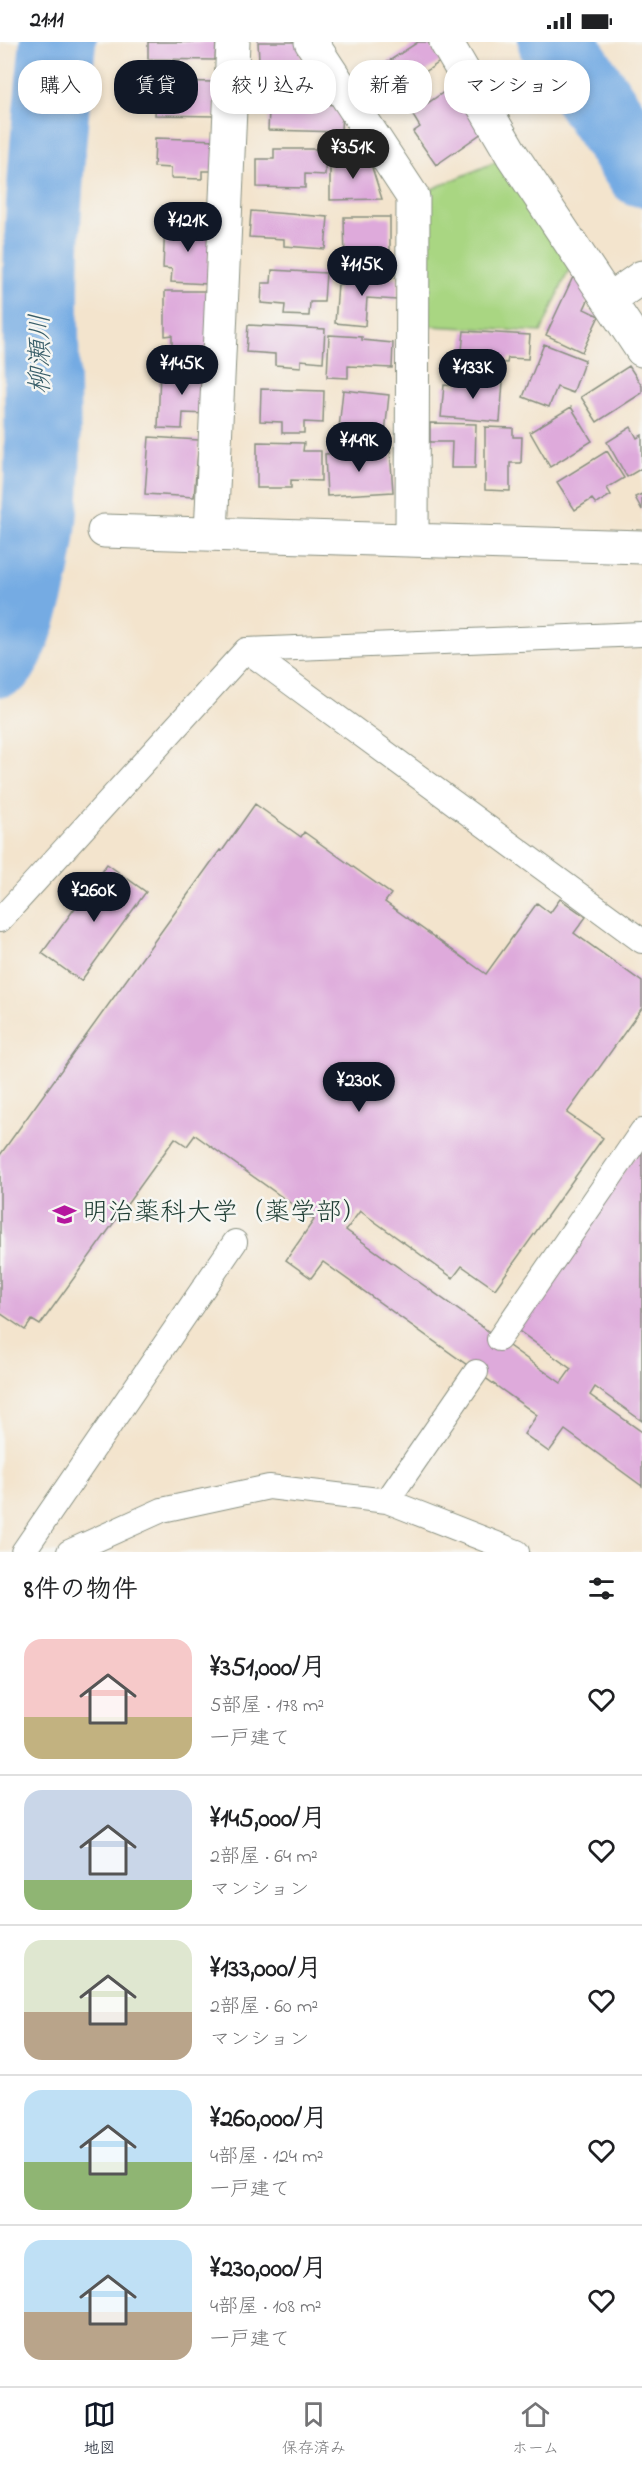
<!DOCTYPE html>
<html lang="ja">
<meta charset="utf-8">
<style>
:root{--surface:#fff;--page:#f2f2f2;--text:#202124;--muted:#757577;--line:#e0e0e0;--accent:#111827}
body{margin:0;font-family:"Indie Flower","Klee One",sans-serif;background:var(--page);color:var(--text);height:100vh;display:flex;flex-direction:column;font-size:22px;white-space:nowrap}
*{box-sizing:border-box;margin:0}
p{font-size:20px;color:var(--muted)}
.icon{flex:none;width:33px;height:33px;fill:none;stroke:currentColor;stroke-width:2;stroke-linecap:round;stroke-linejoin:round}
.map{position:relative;height:1510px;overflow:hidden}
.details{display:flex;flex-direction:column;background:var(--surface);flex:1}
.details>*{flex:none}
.banner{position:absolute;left:18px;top:18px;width:606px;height:54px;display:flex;gap:12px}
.price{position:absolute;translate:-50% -51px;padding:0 14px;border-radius:21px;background:var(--accent);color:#fff;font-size:20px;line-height:39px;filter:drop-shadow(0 2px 3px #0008)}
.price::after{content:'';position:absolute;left:50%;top:36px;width:18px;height:14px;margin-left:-9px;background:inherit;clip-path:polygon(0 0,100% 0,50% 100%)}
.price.active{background:#222;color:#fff}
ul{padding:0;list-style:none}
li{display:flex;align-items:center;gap:18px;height:150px;padding:0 24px}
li+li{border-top:2px solid var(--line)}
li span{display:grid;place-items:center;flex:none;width:168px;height:120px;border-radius:18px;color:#555}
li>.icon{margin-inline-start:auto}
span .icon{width:72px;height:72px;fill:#fffc;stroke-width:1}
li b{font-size:26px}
h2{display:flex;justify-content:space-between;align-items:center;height:72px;padding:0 24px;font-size:26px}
.tag{padding:0 21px;border-radius:24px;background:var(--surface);box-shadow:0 3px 9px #0003;font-size:21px;line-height:54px}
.tag.active{background:var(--accent);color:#fff}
.status{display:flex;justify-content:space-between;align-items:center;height:42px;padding:0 30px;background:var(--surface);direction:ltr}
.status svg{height:16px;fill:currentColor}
.tabs{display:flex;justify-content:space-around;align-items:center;height:84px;border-top:2px solid var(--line);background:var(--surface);font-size:16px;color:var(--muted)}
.tabs a{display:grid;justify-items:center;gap:3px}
.tabs .active{color:var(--accent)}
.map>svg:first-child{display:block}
.green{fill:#a9d682;stroke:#648a5b;stroke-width:1.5}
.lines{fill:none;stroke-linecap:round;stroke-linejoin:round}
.river{stroke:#75abe3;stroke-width:76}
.building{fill:#deaadb}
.service-casing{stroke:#899080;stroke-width:26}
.minor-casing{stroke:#899080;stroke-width:35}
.service{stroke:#fff;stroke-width:24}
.minor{stroke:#fff;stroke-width:33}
.labels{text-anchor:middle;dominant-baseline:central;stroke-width:5;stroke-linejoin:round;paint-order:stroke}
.poi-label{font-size:26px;fill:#1f3d34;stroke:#f6f6f2;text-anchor:start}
.water-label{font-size:27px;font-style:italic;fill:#395e69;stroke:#f6f6f2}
</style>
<div class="status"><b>21:11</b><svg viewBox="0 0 49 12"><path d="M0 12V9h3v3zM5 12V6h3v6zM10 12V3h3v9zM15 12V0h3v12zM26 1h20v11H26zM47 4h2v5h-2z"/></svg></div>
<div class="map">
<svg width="642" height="1510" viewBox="0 0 642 1510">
<rect width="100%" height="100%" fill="#f6f6f2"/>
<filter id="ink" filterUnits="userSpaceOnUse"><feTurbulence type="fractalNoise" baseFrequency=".0167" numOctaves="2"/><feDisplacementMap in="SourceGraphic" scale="12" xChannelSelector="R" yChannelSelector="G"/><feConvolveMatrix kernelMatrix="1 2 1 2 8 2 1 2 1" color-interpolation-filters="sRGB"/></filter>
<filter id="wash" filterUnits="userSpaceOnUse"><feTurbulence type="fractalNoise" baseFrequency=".008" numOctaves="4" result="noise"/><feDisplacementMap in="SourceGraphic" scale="24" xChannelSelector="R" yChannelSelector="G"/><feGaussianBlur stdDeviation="1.35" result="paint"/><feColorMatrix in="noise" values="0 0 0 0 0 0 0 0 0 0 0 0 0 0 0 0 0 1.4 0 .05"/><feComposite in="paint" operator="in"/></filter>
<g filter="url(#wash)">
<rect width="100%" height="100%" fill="#f3e4cd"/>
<path class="green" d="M 512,113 L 571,223 L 541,290 L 412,283 L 413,155 Z"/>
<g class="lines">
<path class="river" d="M 556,0 L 642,127
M 0,617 C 12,598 17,579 24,558 C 52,462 40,359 41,259 C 41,173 49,86 58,0"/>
</g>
<g id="blocks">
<path class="building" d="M 148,0 L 216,0 L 215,18 L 148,17 Z
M 258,0 L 301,0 L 302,34 L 260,36 Z
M 418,0 L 428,0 L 441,19 L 412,39 L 408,33 L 376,55 L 363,36 Z
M 157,39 L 217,40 L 216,74 L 155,73 Z
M 457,41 L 489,86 L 436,123 L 413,90 L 420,85 L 412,72 Z
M 289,61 L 342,63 L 341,90 L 268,88 L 269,69 L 288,69 Z
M 155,96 L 218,98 L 217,129 L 202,129 L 202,137 L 171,136 L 171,126 L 154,125 Z
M 274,107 L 326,107 L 325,133 L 305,132 L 305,146 L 257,145 L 257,117 L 274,117 Z
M 369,116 L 382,157 L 330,158 L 330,117 Z
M 251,169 L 328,175 L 325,207 L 284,204 L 284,197 L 249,195 Z
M 344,175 L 390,175 L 390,221 L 345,221 Z
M 165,182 L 211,184 L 208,242 L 171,240 L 172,227 L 163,226 Z
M 272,228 L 326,231 L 324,260 L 310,260 L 309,274 L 284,273 L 285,263 L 261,261 L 262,241 L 271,241 Z
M 349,232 L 398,236 L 397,258 L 367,256 L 365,284 L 335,281 L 338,242 L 348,243 Z
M 573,235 L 594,245 L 584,267 L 599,274 L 582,310 L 546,293 Z
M 165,249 L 209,249 L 209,307 L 172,308 L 172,293 L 165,294 Z
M 248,283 L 325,287 L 323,320 L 301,318 L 301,325 L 275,323 L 275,312 L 246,310 Z
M 464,289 L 530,293 L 528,317 L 508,316 L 507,321 L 461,318 Z
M 329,293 L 362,295 L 362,298 L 393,301 L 392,326 L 348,324 L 348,336 L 327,335 Z
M 544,302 L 585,318 L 573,351 L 557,345 L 549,365 L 523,355 Z
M 629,324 L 642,344 L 642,351 L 597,380 L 581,355 Z
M 160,328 L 210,330 L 209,372 L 183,371 L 182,387 L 158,386 Z
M 459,335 L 503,339 L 500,380 L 441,375 L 444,343 L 458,344 Z
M 261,347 L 324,349 L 323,381 L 304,380 L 304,391 L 282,391 L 282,380 L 260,379 Z
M 343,348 L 389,353 L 384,401 L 338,396 Z
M 571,365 L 592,399 L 550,425 L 530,390 Z
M 430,381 L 476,382 L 475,426 L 451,426 L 452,400 L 430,400 Z
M 485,385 L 513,386 L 513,395 L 522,395 L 521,421 L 510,421 L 510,449 L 485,448 Z
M 631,385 L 637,396 L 642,393 L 642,426 L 627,435 L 607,400 Z
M 149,395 L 199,398 L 194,455 L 145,452 Z
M 257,400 L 304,401 L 303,409 L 321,409 L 321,439 L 291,438 L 291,446 L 257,446 Z
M 390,407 L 393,450 L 327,454 L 325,412 Z
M 607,409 L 624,436 L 607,446 L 611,453 L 596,462 L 592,457 L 575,468 L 557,440 Z
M 642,452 L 642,468 L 635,455 Z
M 255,762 L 301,795 L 304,790 L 391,852 L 385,860 L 486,932 L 537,861 L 550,871 L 560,857 L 586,875 L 574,891 L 642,940 L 642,966 L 567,1071 L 603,1096 L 495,1247 L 462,1224 L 453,1236 L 360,1169 L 346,1188 L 561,1341 L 571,1327 L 512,1284 L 642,1104 L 642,1379 L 595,1345 L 590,1353 L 642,1390 L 642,1444 L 565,1388 L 549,1410 L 524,1392 L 537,1373 L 323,1220 L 311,1236 L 286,1218 L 314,1178 L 195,1093 L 187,1104 L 175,1096 L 40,1283 L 32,1278 L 25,1288 L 0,1271 L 0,1113 L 220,808 L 222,809 Z
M 107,822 L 146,850 L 81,939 L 42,911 Z"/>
</g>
</g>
<g filter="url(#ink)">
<use href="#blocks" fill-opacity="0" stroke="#899080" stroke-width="1.5"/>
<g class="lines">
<defs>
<path id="service" d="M 246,608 L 642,899
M 0,878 L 246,608 L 642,592
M 499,1297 L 642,1089
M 387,1459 L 517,1510
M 23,1510 L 235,1200
M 69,1510 L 162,1468 L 269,1445 L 387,1459 L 476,1330"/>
<path id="minor" d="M 311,0 L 413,155 L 412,498
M 446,0 L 512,113 L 642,308
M 609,258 L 642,235
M 104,489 L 642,505
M 211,492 L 233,0"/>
</defs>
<use href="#service" class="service-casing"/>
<use href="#minor" class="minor-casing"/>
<use href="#service" class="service"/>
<use href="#minor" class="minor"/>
</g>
</g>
<defs>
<symbol id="university-bare" viewBox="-9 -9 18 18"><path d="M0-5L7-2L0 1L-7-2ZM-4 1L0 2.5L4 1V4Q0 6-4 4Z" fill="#b5179e" stroke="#f6f6f2" stroke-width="2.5" paint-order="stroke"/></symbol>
</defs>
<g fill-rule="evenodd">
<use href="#university-bare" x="48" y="1156" width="33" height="33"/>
</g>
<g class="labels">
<g class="poi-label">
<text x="82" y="1172">明治薬科大学（薬学部）</text>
</g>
<g class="water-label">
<text transform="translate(41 312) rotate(-90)">柳瀬川</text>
</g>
</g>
</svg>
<b class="price active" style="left:353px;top:138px">¥351K</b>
<b class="price" style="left:188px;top:211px">¥121K</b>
<b class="price" style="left:362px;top:255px">¥115K</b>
<b class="price" style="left:182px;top:354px">¥145K</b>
<b class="price" style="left:473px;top:358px">¥133K</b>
<b class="price" style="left:359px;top:431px">¥149K</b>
<b class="price" style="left:94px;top:881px">¥260K</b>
<b class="price" style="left:359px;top:1071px">¥230K</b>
<div class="banner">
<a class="tag">購入</a>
<a class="tag active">賃貸</a>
<a class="tag">絞り込み</a>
<a class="tag">新着</a>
<a class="tag">マンション</a>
</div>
</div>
<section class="details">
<h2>8件の物件<svg class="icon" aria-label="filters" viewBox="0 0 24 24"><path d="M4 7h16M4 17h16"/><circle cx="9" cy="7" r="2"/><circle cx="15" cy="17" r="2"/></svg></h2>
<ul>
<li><span style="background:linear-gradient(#f6c9c9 65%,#c2b280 0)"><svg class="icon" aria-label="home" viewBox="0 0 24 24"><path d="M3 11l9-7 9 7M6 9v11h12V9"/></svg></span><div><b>¥351,000/月</b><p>5部屋 · 178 m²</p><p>一戸建て</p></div><svg class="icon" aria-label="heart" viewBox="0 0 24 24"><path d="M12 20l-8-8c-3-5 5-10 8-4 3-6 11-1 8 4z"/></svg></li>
<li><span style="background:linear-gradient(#c9d6e8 75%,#8fb573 0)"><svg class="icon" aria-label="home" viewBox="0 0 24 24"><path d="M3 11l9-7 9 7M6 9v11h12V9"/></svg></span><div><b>¥145,000/月</b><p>2部屋 · 64 m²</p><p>マンション</p></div><svg class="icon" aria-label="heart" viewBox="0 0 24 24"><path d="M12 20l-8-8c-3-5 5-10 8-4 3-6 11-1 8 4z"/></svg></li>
<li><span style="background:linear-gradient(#dfe7d0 60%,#b9a48a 0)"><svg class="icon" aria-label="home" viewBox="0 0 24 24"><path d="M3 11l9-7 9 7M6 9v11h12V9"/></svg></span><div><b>¥133,000/月</b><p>2部屋 · 60 m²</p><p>マンション</p></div><svg class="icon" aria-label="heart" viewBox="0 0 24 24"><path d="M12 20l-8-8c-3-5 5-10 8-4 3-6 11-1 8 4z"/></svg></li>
<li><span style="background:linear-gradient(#bfe0f5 60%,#8fb573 0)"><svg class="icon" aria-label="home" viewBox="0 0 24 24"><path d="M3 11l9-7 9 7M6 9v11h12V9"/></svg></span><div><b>¥260,000/月</b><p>4部屋 · 124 m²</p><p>一戸建て</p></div><svg class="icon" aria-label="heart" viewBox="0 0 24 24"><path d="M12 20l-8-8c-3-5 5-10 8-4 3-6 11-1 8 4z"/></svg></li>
<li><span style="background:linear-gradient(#bfe0f5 60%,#b9a48a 0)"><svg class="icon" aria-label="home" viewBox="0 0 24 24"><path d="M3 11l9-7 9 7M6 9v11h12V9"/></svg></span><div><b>¥230,000/月</b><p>4部屋 · 108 m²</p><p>一戸建て</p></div><svg class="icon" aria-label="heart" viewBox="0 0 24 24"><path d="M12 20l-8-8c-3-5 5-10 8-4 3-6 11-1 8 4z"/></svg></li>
</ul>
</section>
<nav class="tabs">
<a class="active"><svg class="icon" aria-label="map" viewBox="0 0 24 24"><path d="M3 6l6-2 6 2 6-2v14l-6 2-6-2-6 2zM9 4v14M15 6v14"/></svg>地図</a>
<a><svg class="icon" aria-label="saved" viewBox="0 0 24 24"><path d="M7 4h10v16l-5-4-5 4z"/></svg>保存済み</a>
<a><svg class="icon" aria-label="home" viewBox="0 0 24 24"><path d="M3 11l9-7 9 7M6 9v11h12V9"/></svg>ホーム</a>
</nav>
